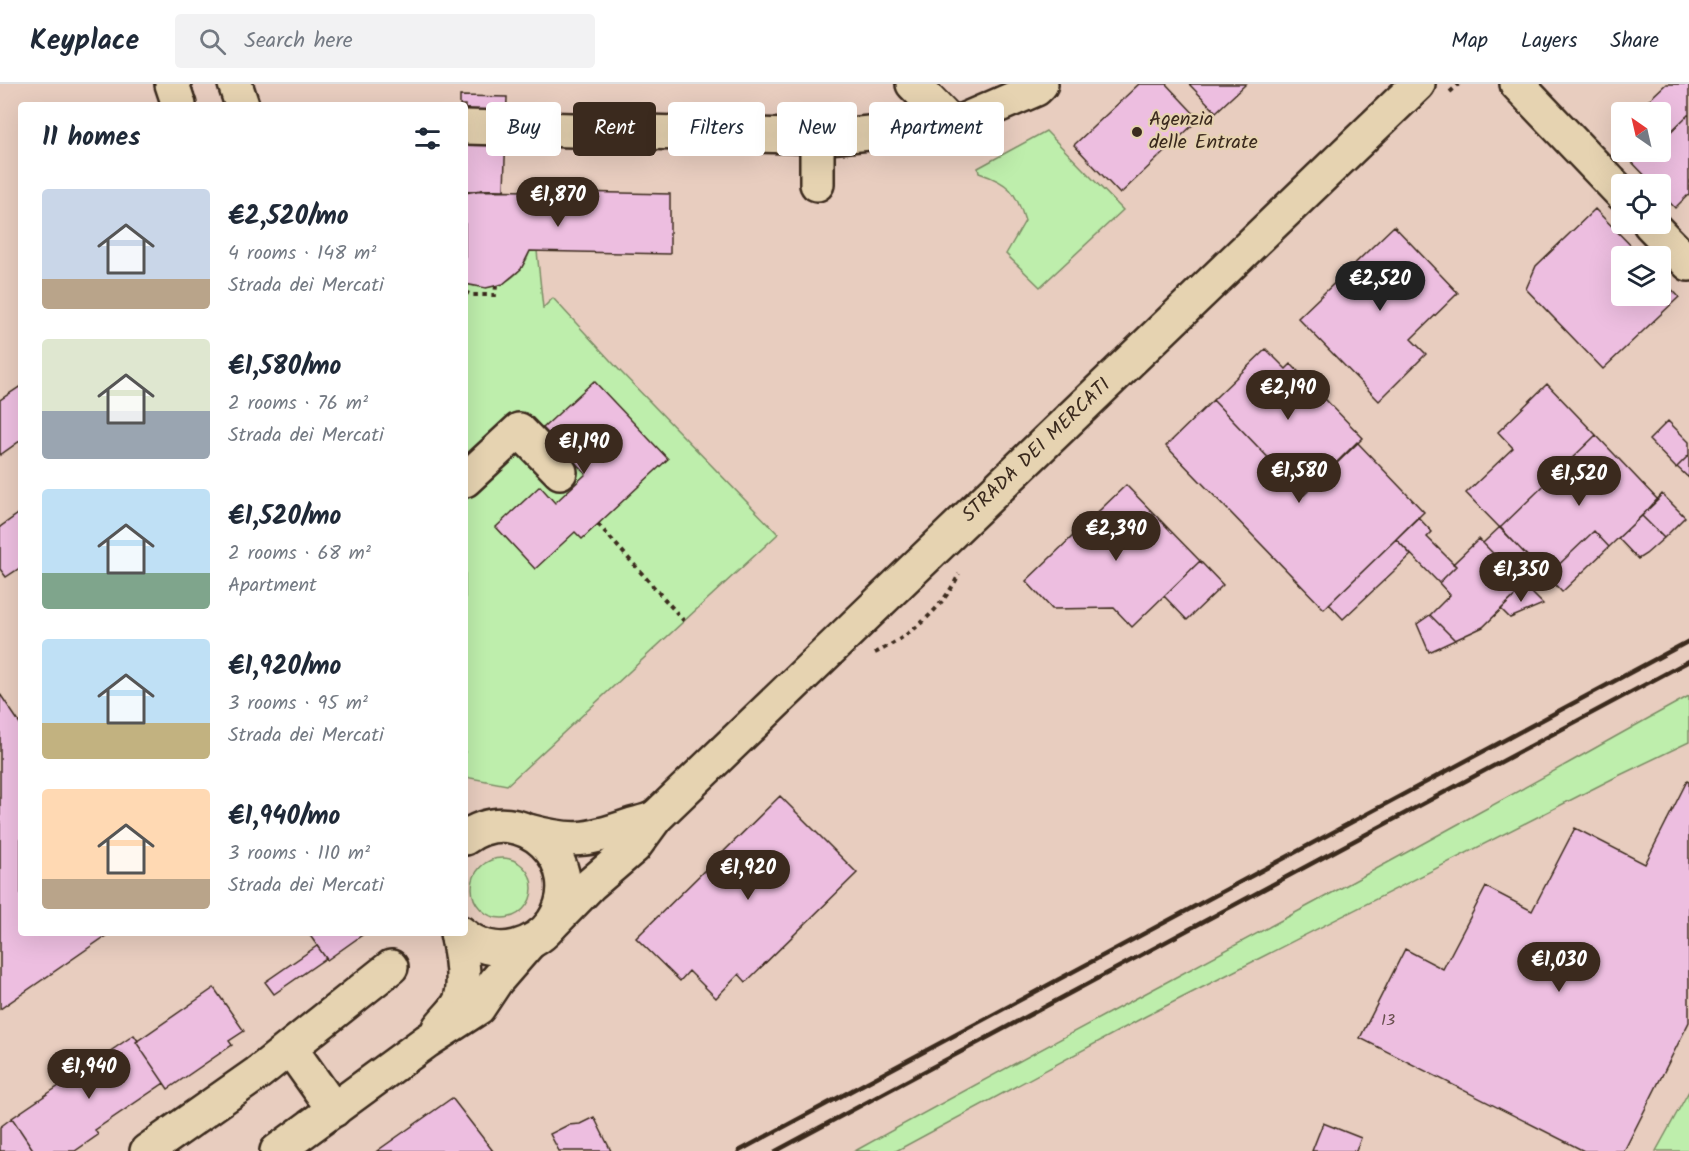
<!DOCTYPE html>
<meta charset="utf-8">
<style>
:root{--surface:#fff;--page:#f2f2f3;--text:#1f2937;--muted:#747a83;--line:#e0e1e3;--accent:#3b2a1e}
body{margin:0;font-family:Kalam,sans-serif;background:var(--page);color:var(--text);height:100vh;display:flex;flex-direction:column;font-size:22px;white-space:nowrap}
*{box-sizing:border-box;margin:0}
p{font-size:20px;color:var(--muted)}
.icon{flex:none;width:33px;height:33px;fill:none;stroke:currentColor;stroke-width:2;stroke-linecap:round;stroke-linejoin:round}
.map{position:relative;flex:1;overflow:hidden}
.panel{position:absolute;left:18px;top:18px;width:450px;height:834px;display:flex;flex-direction:column;background:var(--surface);border-radius:6px;box-shadow:0 6px 24px #0002}
.panel>*{flex:none}
.top-card{position:absolute;left:486px;top:18px;width:570px;height:54px;display:flex;gap:12px}
.needle{width:39px;rotate:326deg}
.tools{position:absolute;left:1611px;top:18px;display:grid;gap:12px}
.tools a{display:grid;place-items:center;width:60px;height:60px;border-radius:6px;background:var(--surface);box-shadow:0 6px 24px #0002;font-size:30px}
.price{position:absolute;translate:-50% -51px;padding:0 14px;border-radius:21px;background:var(--accent);color:#fff;font-size:20px;line-height:39px;filter:drop-shadow(0 2px 3px #0008)}
.price::after{content:'';position:absolute;left:50%;top:36px;width:18px;height:14px;margin-left:-9px;background:inherit;clip-path:polygon(0 0,100% 0,50% 100%)}
.price.on{background:#222;color:#fff}
ul{padding:0;list-style:none}
li{display:flex;align-items:center;gap:18px;height:150px;padding:0 24px}
li span{display:grid;place-items:center;flex:none;width:168px;height:120px;border-radius:6px;color:#555}
li>.icon{margin-inline-start:auto}
span .icon{width:72px;height:72px;fill:#fffc;stroke-width:1}
li b{font-size:26px}
h2{display:flex;justify-content:space-between;align-items:center;height:72px;padding:0 24px;font-size:26px}
.chip{padding:0 21px;border-radius:6px;background:var(--surface);box-shadow:0 6px 24px #0002;font-size:21px;line-height:54px}
.chip.on{background:var(--accent);color:#fff}
header{display:flex;align-items:center;gap:36px;box-sizing:border-box;height:84px;padding:0 30px;background:var(--surface);border-bottom:2px solid var(--line)}
header strong{font-size:28px}
nav{display:flex;gap:33px;margin-inline-start:auto;font-size:21px}
.search{width:420px;height:54px;background:var(--page);display:flex;align-items:center;gap:15px;box-sizing:border-box;padding:0 21px;border-radius:6px;color:var(--muted);font-size:22px}
.map>svg:first-child{display:block}
.green{fill:#beeeac;stroke:#7c8c65;stroke-width:1.5}
.building{fill:#edbee0;stroke:#3b2a1e;stroke-width:1.5}
.lines{fill:none;stroke-linecap:round;stroke-linejoin:round}
.minor-casing{stroke:#3b2a1e;stroke-width:38}
.path{stroke:#3b2a1e;stroke-width:4;stroke-dasharray:4.5 4.5;stroke-linecap:butt}
.minor{stroke:#e6d3b1;stroke-width:33}
.rail{stroke:#3b2a1e;stroke-width:4.5}
.poi-dot{fill:#3b2a1e;stroke:#e6d3b1;stroke-width:2}
.labels{text-anchor:middle;dominant-baseline:central;stroke-width:4.5;stroke-linejoin:round;paint-order:stroke}
.number-label{font-size:16px;fill:#684f4e}
.poi-label{font-size:20px;fill:#3b2a1e;stroke:#e6d3b1;text-anchor:start}
.street-label{font-size:20px;fill:#3b2a1e;stroke:#e6d3b1}
</style>
<header>
<strong>Keyplace</strong>
<div class="search"><svg class="icon" aria-label="search" viewBox="0 0 24 24"><circle cx="10" cy="10" r="6"/><path d="M15 15l6 6"/></svg>Search here</div>
<nav><a>Map</a><a>Layers</a><a>Share</a></nav>
</header>
<div class="map">
<svg width="1689" height="1067" viewBox="0 0 1689 1067">
<rect width="100%" height="100%" fill="#e8cdbf"/>
<filter id="ink" filterUnits="userSpaceOnUse"><feTurbulence type="fractalNoise" baseFrequency=".0167" numOctaves="2"/><feDisplacementMap in="SourceGraphic" scale="12" xChannelSelector="R" yChannelSelector="G"/><feConvolveMatrix kernelMatrix="1 2 1 2 8 2 1 2 1" color-interpolation-filters="sRGB"/></filter>
<g filter="url(#ink)">
<path class="green" d="M 1046,47 L 1123,126 L 1040,203 L 1006,170 L 1025,137 C 1016,107 1009,99 979,89 L 978,84 Z
M 530,167 L 537,167 L 543,224 L 553,214 L 621,288 L 778,450 L 507,701 L 465,693 L 465,200 C 495,209 520,196 530,167 Z
M 1689,612 L 1689,658 L 1616,693 L 1146,932 L 896,1067 L 855,1067 C 1062,952 1273,843 1480,728 C 1550,690 1619,650 1689,612 Z
M472 804a30 30 0 1 1 60 0a30 30 0 1 1-60 0Z
M 1689,1007 L 1689,1067 L 1656,1067 Z"/>
<path class="building" d="M 1139,0 L 1166,0 L 1199,35 L 1120,110 L 1074,61 Z
M 1189,0 L 1246,0 L 1216,28 Z
M 1666,0 L 1689,0 L 1689,30 L 1660,58 L 1660,28 L 1636,28 Z
M 460,12 L 507,13 L 504,106 L 465,107 L 465,21 L 460,21 Z
M 1689,30 L 1689,110 L 1675,124 L 1660,108 L 1660,100 L 1653,100 L 1630,76 L 1638,68 L 1660,68 L 1660,58 Z
M 482,106 L 670,110 L 670,170 L 530,167 L 521,185 L 503,200 L 486,204 L 465,200 L 465,109 Z
M 1595,125 L 1641,172 L 1622,172 L 1622,212 L 1660,212 L 1660,193 L 1679,213 L 1603,285 L 1526,205 L 1536,182 Z
M 1394,142 L 1458,209 L 1411,255 L 1426,270 L 1379,317 L 1298,234 Z
M 1266,265 L 1286,285 L 1291,280 L 1363,354 L 1304,411 L 1213,316 Z
M 594,297 L 668,375 L 582,455 L 575,448 L 535,485 L 496,443 L 540,402 L 555,419 L 586,390 L 543,344 Z
M 1547,300 L 1596,351 L 1500,444 L 1466,409 L 1513,364 L 1498,348 Z
M 21,302 L 21,356 L 0,371 L 0,316 Z
M 1213,316 L 1304,411 L 1357,358 L 1424,428 L 1324,525 L 1166,362 Z
M 1668,337 L 1689,358 L 1689,371 L 1676,384 L 1649,356 Z
M 1596,351 L 1658,416 L 1609,463 L 1594,447 L 1547,492 L 1500,444 Z
M 1689,371 L 1689,394 L 1677,383 Z
M 1126,401 L 1200,477 L 1132,543 L 1114,524 L 1052,525 L 1026,497 Z
M 1662,410 L 1685,433 L 1664,454 L 1642,432 Z
M 21,428 L 21,483 L 6,493 L 0,485 L 0,443 Z
M 1642,432 L 1664,454 L 1646,470 L 1638,475 L 1618,454 Z
M 1418,433 L 1432,448 L 1427,453 L 1456,482 L 1439,499 L 1396,455 Z
M 1500,443 L 1526,471 L 1510,487 L 1483,459 Z
M 1594,447 L 1609,463 L 1562,508 L 1547,492 Z
M 1396,455 L 1411,471 L 1343,535 L 1329,520 Z
M 1479,455 L 1525,502 L 1483,543 L 1455,556 L 1430,531 L 1450,511 L 1439,499 L 1456,482 L 1453,480 Z
M 1200,477 L 1223,501 L 1187,536 L 1164,512 Z
M 1525,502 L 1543,520 L 1510,534 L 1501,525 Z
M 1430,531 L 1455,556 L 1429,568 L 1417,540 Z
M 0,610 L 21,641 L 21,849 L 110,849 L 0,925 Z
M 1687,697 L 1689,698 L 1689,938 L 1624,1067 L 1584,1067 L 1360,954 L 1405,865 L 1443,885 L 1486,803 L 1532,827 L 1575,744 L 1645,780 Z
M 780,712 L 857,789 L 746,898 L 739,890 L 716,914 L 689,887 L 680,897 L 636,854 Z
M 311,849 L 365,849 L 327,876 L 309,850 Z
M 317,862 L 326,874 L 274,910 L 265,898 Z
M 214,904 L 244,947 L 229,957 L 232,961 L 168,1005 L 136,958 Z
M 134,951 L 138,957 L 136,958 L 164,999 L 95,1046 L 98,1051 L 75,1067 L 34,1067 L 12,1034 Z
M 452,1014 L 493,1067 L 377,1067 Z
M 594,1033 L 611,1067 L 559,1067 L 550,1050 L 568,1041 L 580,1040 Z
M 12,1034 L 34,1067 L 0,1067 L 0,1043 Z
M 1323,1039 L 1361,1054 L 1356,1067 L 1312,1067 Z"/>
<g class="lines">
<defs>
<g id="minor">
<path d="M 172,0 L 179,21"/>
<path d="M 235,0 L 242,21"/>
<path d="M 913,0 L 953,41"/>
<path d="M 1517,0 L 1622,110"/>
<path d="M 465,43 L 828,53 L 953,41 L 1036,5 L 1041,0"/>
<path d="M 817,100 L 817,53"/>
<path d="M 1650,140 L 1689,180"/>
<path d="M 465,396 L 519,346 L 560,388"/>
<path d="M 528,747 C 573,759 586,757 629,742 C 638,739 647,738 656,733"/>
<path id="s1" d="M 550,842 L 591,800 L 634,763 L 656,733 L 1418,0"/>
<path d="M 461,849 C 476,862 496,868 516,863 C 531,859 544,851 553,838 C 591,780 521,713 465,754"/>
<path d="M 439,944 C 445,936 453,929 458,921 C 468,905 461,867 457,849"/>
<path d="M 290,964 L 334,1026"/>
<path d="M 147,1067 L 258,989 L 391,883"/>
<path d="M 277,1067 L 427,957 L 478,924 L 496,897 L 529,859"/>
</g>
</defs>
<use href="#minor" class="minor-casing"/>
<path class="path" d="M 1450,8 L 1459,0
M 465,208 L 472,211 L 495,211 L 496,202
M 598,440 L 684,537
M 875,569 C 910,552 942,526 959,490"/>
<use href="#minor" class="minor"/>
<path class="rail" d="M 739,1067 L 1689,557
M 776,1067 L 1689,577"/>
</g>
</g>
<circle class="poi-dot" cx="1137" cy="48" r="6"/>
<g class="labels">
<g class="number-label">
<text x="1388" y="936">13</text>
</g>
<g class="poi-label">
<text x="1149" y="36">Agenzia<tspan x="1149" dy="23">delle Entrate</tspan></text>
</g>
<g class="street-label">
<text stroke="none"><textPath href="#s1" startOffset="681">STRADA DEI MERCATI</textPath></text>
</g>
</g>
</svg>
<div class="tools">
<a><svg class="needle" viewBox="-14 -14 28 28"><path d="M0-13l5 13h-10z" fill="#e53935"/><path d="M0 13l5-13h-10z" fill="#747a83"/></svg></a>
<a><svg class="icon" aria-label="locate" viewBox="0 0 24 24"><circle cx="12" cy="12" r="6"/><path d="M12 2v4M12 18v4M2 12h4M18 12h4"/></svg></a>
<a><svg class="icon" aria-label="layers" viewBox="0 0 24 24"><path d="M12 4l9 5-9 5-9-5zM3 14l9 5 9-5"/></svg></a>
</div>
<b class="price" style="left:558px;top:144px">€1,870</b>
<b class="price on" style="left:1380px;top:228px">€2,520</b>
<b class="price" style="left:1288px;top:337px">€2,190</b>
<b class="price" style="left:584px;top:391px">€1,190</b>
<b class="price" style="left:1299px;top:420px">€1,580</b>
<b class="price" style="left:1579px;top:423px">€1,520</b>
<b class="price" style="left:1116px;top:478px">€2,390</b>
<b class="price" style="left:1521px;top:519px">€1,350</b>
<b class="price" style="left:748px;top:817px">€1,920</b>
<b class="price" style="left:1559px;top:909px">€1,030</b>
<b class="price" style="left:89px;top:1016px">€1,940</b>
<div class="top-card">
<a class="chip">Buy</a>
<a class="chip on">Rent</a>
<a class="chip">Filters</a>
<a class="chip">New</a>
<a class="chip">Apartment</a>
</div>
<section class="panel">
<h2>11 homes<svg class="icon" aria-label="filters" viewBox="0 0 24 24"><path d="M4 7h16M4 17h16"/><circle cx="9" cy="7" r="2"/><circle cx="15" cy="17" r="2"/></svg></h2>
<ul>
<li><span style="background:linear-gradient(#c9d6e8 75%,#b9a48a 0)"><svg class="icon" aria-label="home" viewBox="0 0 24 24"><path d="M3 11l9-7 9 7M6 9v11h12V9"/></svg></span><div><b>€2,520/mo</b><p>4 rooms · 148 m²</p><p>Strada dei Mercati</p></div></li>
<li><span style="background:linear-gradient(#dfe7d0 60%,#9aa5b1 0)"><svg class="icon" aria-label="home" viewBox="0 0 24 24"><path d="M3 11l9-7 9 7M6 9v11h12V9"/></svg></span><div><b>€1,580/mo</b><p>2 rooms · 76 m²</p><p>Strada dei Mercati</p></div></li>
<li><span style="background:linear-gradient(#bfe0f5 70%,#7fa58c 0)"><svg class="icon" aria-label="home" viewBox="0 0 24 24"><path d="M3 11l9-7 9 7M6 9v11h12V9"/></svg></span><div><b>€1,520/mo</b><p>2 rooms · 68 m²</p><p>Apartment</p></div></li>
<li><span style="background:linear-gradient(#bfe0f5 70%,#c2b280 0)"><svg class="icon" aria-label="home" viewBox="0 0 24 24"><path d="M3 11l9-7 9 7M6 9v11h12V9"/></svg></span><div><b>€1,920/mo</b><p>3 rooms · 95 m²</p><p>Strada dei Mercati</p></div></li>
<li><span style="background:linear-gradient(#ffd9b3 75%,#b9a48a 0)"><svg class="icon" aria-label="home" viewBox="0 0 24 24"><path d="M3 11l9-7 9 7M6 9v11h12V9"/></svg></span><div><b>€1,940/mo</b><p>3 rooms · 110 m²</p><p>Strada dei Mercati</p></div></li>
</ul>
</section>
</div>
